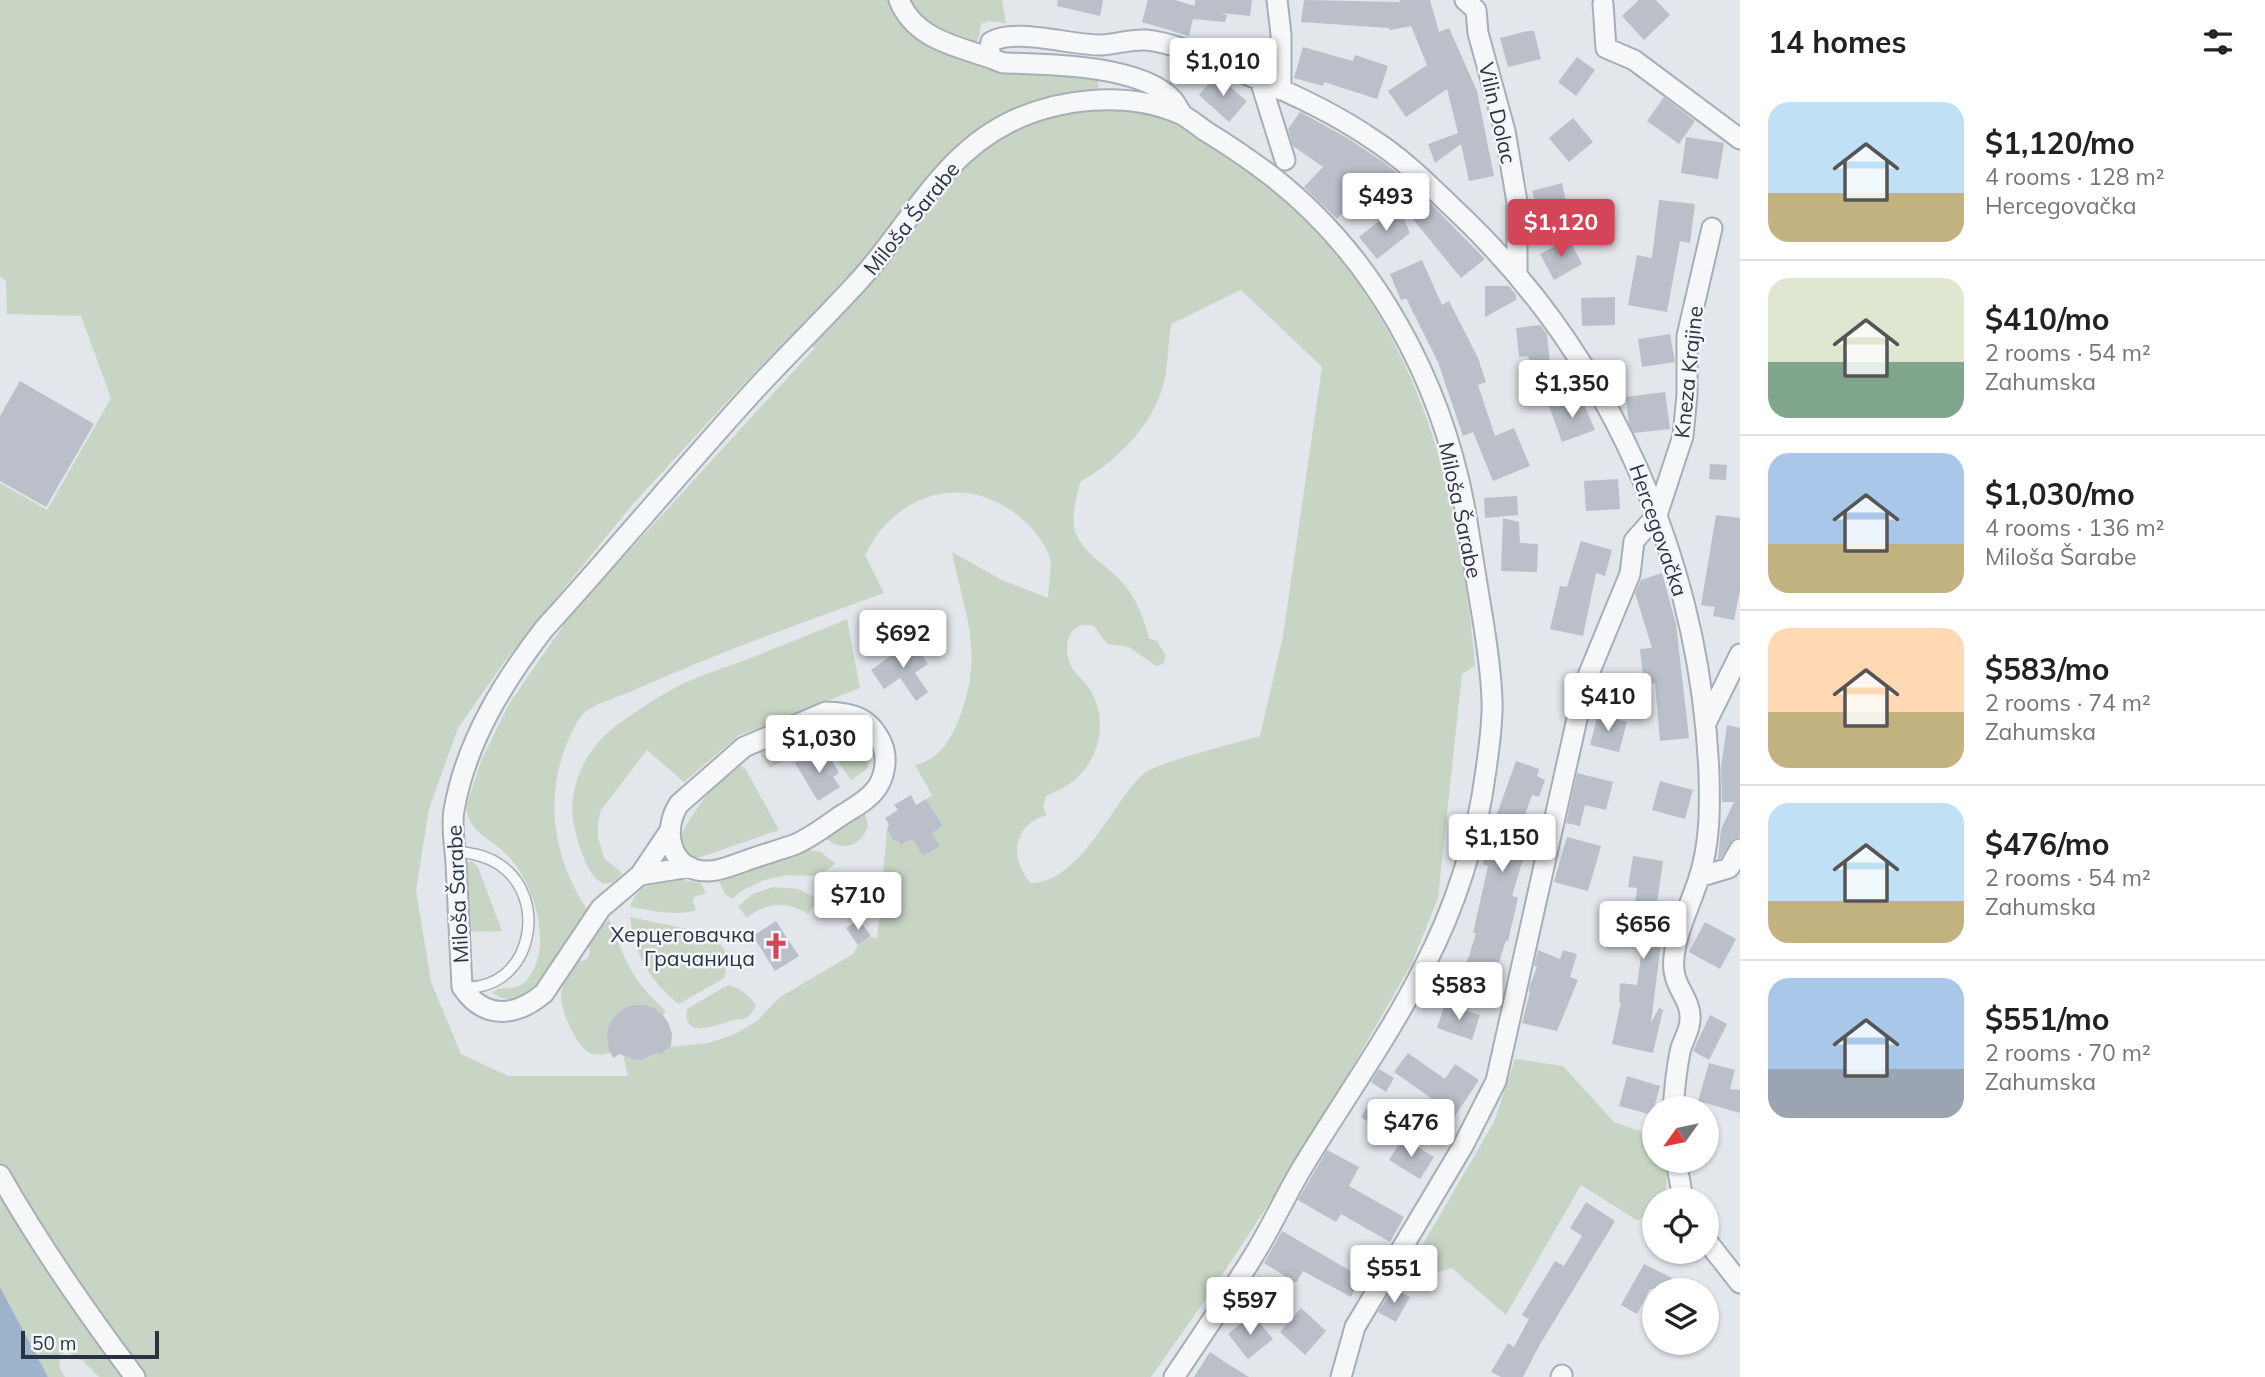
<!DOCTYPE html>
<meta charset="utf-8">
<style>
:root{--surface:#fff;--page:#f6f6f6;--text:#222;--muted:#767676;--line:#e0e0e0;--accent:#d24658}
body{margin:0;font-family:Mulish,sans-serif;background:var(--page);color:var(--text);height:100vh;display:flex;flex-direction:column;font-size:26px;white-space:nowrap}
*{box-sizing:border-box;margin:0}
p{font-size:23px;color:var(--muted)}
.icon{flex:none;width:38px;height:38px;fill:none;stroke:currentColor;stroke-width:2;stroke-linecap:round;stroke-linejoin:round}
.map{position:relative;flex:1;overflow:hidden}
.panel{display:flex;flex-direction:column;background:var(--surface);width:525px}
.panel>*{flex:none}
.needle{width:46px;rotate:237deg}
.tools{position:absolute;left:1642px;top:1096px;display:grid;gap:14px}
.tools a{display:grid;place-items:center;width:77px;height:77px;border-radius:50%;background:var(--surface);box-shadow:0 2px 5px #0004;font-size:35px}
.scale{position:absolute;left:21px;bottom:18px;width:138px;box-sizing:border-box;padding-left:7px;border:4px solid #2a3344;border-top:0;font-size:19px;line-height:24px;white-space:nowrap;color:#2a3344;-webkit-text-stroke:5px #f3f5f8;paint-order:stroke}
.price{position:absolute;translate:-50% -60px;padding:0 16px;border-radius:7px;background:#fff;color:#222;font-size:23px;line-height:46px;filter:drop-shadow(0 2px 4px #0008)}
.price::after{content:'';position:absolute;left:50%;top:42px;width:21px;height:16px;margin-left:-10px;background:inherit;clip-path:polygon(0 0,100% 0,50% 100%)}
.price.selected{background:var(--accent);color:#fff}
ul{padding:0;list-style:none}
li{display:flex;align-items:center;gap:21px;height:175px;padding:0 28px}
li+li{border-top:2px solid var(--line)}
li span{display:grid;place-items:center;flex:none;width:196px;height:140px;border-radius:21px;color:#555}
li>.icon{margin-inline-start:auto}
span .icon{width:84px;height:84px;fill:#fffc;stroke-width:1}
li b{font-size:30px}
h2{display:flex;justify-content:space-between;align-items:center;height:84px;padding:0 28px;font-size:30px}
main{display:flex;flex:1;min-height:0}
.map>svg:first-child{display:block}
.green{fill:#c8d5c4;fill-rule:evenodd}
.water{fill:#9db3cc}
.building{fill:#babfc9}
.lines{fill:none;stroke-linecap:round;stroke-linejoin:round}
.lane-casing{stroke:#a8adb6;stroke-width:13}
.street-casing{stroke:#a8adb6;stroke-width:23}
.lane{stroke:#f6f7f9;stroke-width:10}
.street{stroke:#f6f7f9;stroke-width:19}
.labels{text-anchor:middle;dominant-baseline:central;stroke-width:5;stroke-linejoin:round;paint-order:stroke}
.street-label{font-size:21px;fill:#2a3344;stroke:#f3f5f8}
.poi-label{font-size:21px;fill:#2a3344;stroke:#f3f5f8;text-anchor:end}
</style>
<main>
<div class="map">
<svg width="1740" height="1377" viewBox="0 0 1740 1377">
<rect width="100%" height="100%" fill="#e3e6eb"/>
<path class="green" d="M 0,0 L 896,0 L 932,45 L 1098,74 L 1098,107 C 1128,111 1163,113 1191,128 C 1219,143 1242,165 1267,185 C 1416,308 1459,482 1475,666 L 1462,674 L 1438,898 L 1412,963 L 1305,1149 L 1210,1293 L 1151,1377 L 143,1377 L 26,1211 L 0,1163 L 0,483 L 47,510 L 111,398 L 81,316 L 7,314 L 6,281 L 0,277 ZM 1241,290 L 1322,367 L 1283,636 L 1260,736 C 1240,742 1154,763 1143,774 C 1112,803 1080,883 1031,883 C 1008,858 1014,824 1047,815 L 1043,807 L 1046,796 C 1057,791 1069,786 1078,777 C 1100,756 1107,720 1092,693 C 1087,683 1073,672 1070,664 C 1062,644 1070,619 1094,626 L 1103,639 L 1108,644 L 1129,647 L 1156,666 L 1163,664 L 1166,656 L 1157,641 L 1149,638 C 1144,618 1137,600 1123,583 C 1108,565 1078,552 1074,526 C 1072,512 1077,495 1080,482 C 1120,459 1158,421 1166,373 C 1168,357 1169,340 1171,324 ZM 788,338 L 815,348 L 572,613 L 509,704 L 481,761 L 466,807 C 470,836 493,838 510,858 C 534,886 553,944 529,977 C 516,995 501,983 492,993 L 502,998 L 514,1000 L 540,989 L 589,912 C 554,861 543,799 568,741 C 572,732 577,720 584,713 C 592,705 620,696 632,691 C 714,654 799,624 884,593 L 865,555 C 894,495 961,472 1016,514 C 1029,524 1043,539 1049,555 C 1053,567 1048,586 1048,598 L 1002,580 L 952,552 C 966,622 986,655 956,726 C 947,746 936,760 915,765 L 932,795 L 926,799 L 943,826 L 932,833 L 939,846 L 923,856 L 912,839 L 901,845 L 898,841 L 893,840 L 887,829 L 877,939 L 871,937 L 858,945 L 853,954 L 780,997 L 757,1021 L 735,1034 L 709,1043 L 670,1047 L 660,1055 L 657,1053 C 646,1060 635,1062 623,1055 L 628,1076 L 508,1076 L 461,1054 L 431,982 L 416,890 L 429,809 L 458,728 L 505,661 L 632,505 L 735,393 Z
M 902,0 L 1002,0 L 1006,23 L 988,21 L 981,24 L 979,37 L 974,46 L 936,37 Z
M 847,619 L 860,688 L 738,736 L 684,782 L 647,750 L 601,810 L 598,823 L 598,837 L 604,858 L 622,873 C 593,913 572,828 572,808 C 573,789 579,769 590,753 C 601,736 616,725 633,714 C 645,706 656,698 669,691 C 693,677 722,669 748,659 C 781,646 814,633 847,619 Z
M 835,723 C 860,725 875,745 867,769 L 851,780 L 824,741 L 821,740 L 770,768 L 760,753 L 809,726 Z
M 739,765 L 745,768 L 779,830 L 692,860 L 676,842 C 694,813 710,783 739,765 Z
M 864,810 L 868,826 C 861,848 839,853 824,836 Z
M 808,850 L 821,852 L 836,864 L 817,876 L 788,875 L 764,880 L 743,890 L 732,899 L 725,894 L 717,877 Z
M 471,861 L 478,867 L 502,931 L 467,932 L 464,864 Z
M 671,878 L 701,883 L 706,894 L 695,896 L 693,901 L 696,910 C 676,917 650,910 630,907 C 636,888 652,881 671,878 Z
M 773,887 L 798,889 L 818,899 L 808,914 C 787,901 766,902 747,918 L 738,906 L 753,894 Z
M 630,917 C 644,920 659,923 673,926 C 703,932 737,938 724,978 L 679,1004 C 650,982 634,953 630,917 Z
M 609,919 C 625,960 631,980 666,1011 L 663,1015 L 654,1008 L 623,1009 L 615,1016 L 609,1025 L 611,1053 C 604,1054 596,1056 590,1053 C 576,1046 560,1009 561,995 C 562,983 571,970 577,960 L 582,961 L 588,958 L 590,952 L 587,944 Z
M 728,985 C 741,989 749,994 756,1006 C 753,1010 751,1016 745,1018 C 739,1021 741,1018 734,1020 C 720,1023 682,1042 687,1009 Z
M 1515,1059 L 1563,1066 L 1614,1122 L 1654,1136 L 1654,1160 L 1669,1160 L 1665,1197 L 1654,1199 L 1654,1207 L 1638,1221 L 1581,1185 L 1506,1315 L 1452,1268 L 1432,1274 L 1412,1263 L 1494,1122 Z
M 0,1187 L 128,1377 L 99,1377 L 82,1360 L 66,1351 L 59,1357 L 60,1369 L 65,1377 L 48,1377 L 0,1287 Z"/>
<path class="water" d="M 0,1287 L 48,1377 L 0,1377 Z"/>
<path class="building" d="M 1058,0 L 1103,0 L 1100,16 L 1057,6 Z
M 1148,0 L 1175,0 L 1195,6 L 1195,0 L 1252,0 L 1250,16 L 1221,13 L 1227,15 L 1225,22 L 1193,19 L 1189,36 L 1142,22 Z
M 1304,0 L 1400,2 L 1399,0 L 1430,0 L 1439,32 L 1449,28 L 1477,91 L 1494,176 L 1469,181 L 1461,144 L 1435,163 L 1428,144 L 1458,133 L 1447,89 L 1406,117 L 1388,91 L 1427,65 L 1411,26 L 1390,30 L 1389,28 L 1301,22 Z
M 1639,0 L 1656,0 L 1670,15 L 1644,40 L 1622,16 Z
M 1527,31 L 1534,31 L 1541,59 L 1508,67 L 1500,38 Z
M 1303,47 L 1353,61 L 1355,55 L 1388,66 L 1377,99 L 1324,82 L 1323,86 L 1294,78 Z
M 1577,57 L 1595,70 L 1576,96 L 1558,82 Z
M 1216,75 L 1247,101 L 1229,122 L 1199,95 Z
M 1664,97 L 1695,121 L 1679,144 L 1647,121 Z
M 1300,112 L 1349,139 L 1386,164 L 1425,198 L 1485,259 L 1461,278 L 1398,201 L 1394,204 L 1373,183 L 1337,219 L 1304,187 L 1323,167 L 1293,146 L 1288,129 Z
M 1573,118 L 1593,142 L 1569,162 L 1549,138 Z
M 1686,137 L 1724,143 L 1718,179 L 1681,173 Z
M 1562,183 L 1569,216 L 1541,224 L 1532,191 Z
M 1659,200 L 1695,204 L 1690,243 L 1680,241 L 1667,312 L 1628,305 L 1637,255 L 1652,258 Z
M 1398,206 L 1410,233 L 1377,259 L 1359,237 Z
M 1569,239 L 1582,264 L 1554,280 L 1540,254 Z
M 1422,260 L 1442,305 L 1449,301 L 1478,358 L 1486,382 L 1478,385 L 1495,436 L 1514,428 L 1530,466 L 1493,481 L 1473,432 L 1463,436 L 1438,362 L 1406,298 L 1401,300 L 1390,274 Z
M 1485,286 L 1509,286 L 1516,295 L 1516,300 L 1485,317 Z
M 1615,297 L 1615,325 L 1582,326 L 1581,298 Z
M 1540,325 L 1547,334 L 1550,365 L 1564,360 L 1573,378 L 1539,384 L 1528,356 L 1519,357 L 1516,328 Z
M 1670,334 L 1675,362 L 1642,367 L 1638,339 Z
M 20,381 L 94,424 L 46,507 L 0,481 L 0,416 Z
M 1665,392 L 1670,429 L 1634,433 L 1629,425 L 1626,397 Z
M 1583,402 L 1595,430 L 1562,442 L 1549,406 Z
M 1710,464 L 1727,465 L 1726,480 L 1709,479 Z
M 1618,479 L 1620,509 L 1586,511 L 1584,481 Z
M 1517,496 L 1518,515 L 1485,518 L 1484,498 Z
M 1716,515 L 1740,518 L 1740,590 L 1734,620 L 1713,616 L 1715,607 L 1701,605 Z
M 1503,518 L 1519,522 L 1520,543 L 1538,544 L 1537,572 L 1501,571 Z
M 1581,541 L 1612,550 L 1605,576 L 1596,573 L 1583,636 L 1550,629 L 1560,586 L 1567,587 Z
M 1662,573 L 1676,624 L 1689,738 L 1660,741 L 1655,683 L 1644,684 L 1640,649 L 1652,648 L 1635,593 L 1641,580 Z
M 912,641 L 928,664 L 915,673 L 928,692 L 916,701 L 900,678 L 884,689 L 871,670 Z
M 1598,714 L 1627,722 L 1619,752 L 1590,745 Z
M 1727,725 L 1740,728 L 1740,837 L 1733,839 L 1721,858 L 1718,859 L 1721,829 L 1734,802 L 1722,802 L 1721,767 Z
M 816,750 L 823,762 L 830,757 L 839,773 L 833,777 L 840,787 L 818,801 L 795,763 Z
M 1516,761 L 1539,769 L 1537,776 L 1545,780 L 1539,797 L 1532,795 L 1520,829 L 1531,832 L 1512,896 L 1518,898 L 1508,941 L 1506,940 L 1492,984 L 1463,975 L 1476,933 L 1473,933 L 1488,866 L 1483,864 L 1497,814 Z
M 1577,773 L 1613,782 L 1606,810 L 1585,805 L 1580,826 L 1566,823 Z
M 1660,781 L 1693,790 L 1685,819 L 1652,810 Z
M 911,795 L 916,805 L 926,799 L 943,826 L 932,833 L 940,846 L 923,856 L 912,839 L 901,845 L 898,841 L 893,840 L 887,829 L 889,824 L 885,818 L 898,810 L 894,805 Z
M 1567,837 L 1601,846 L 1588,891 L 1554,882 Z
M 1633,856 L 1663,861 L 1656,909 L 1665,910 L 1651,1023 L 1659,1008 L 1663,1010 L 1653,1053 L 1612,1044 L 1621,1002 L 1619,1002 L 1620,983 L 1637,985 L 1643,941 L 1631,939 L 1637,888 L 1628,887 Z
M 859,920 L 871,936 L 858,945 L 846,928 Z
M 776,921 L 799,956 L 775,971 L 753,936 Z
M 1705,922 L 1736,939 L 1720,969 L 1689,952 Z
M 1538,950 L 1560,959 L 1563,950 L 1577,954 L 1570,977 L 1578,980 L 1557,1031 L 1522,1023 L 1530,992 L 1529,991 L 1530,985 L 1537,967 L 1534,966 Z
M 1445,1004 L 1480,1015 L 1472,1040 L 1437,1028 Z
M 633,1005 L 644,1005 L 654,1008 L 663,1015 L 669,1024 L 672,1034 L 671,1046 L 660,1055 L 657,1053 L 642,1060 L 632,1059 L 620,1054 L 613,1058 L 608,1046 L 607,1035 L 609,1025 L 615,1016 L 623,1009 Z
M 1710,1015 L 1727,1024 L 1709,1060 L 1693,1051 Z
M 1408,1053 L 1445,1079 L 1455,1064 L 1479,1080 L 1453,1119 L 1429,1102 L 1431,1098 L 1394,1072 Z
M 1709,1063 L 1735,1070 L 1730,1089 L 1740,1090 L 1740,1113 L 1698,1101 Z
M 1379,1069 L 1394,1078 L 1386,1092 L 1371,1082 Z
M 1627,1076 L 1660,1086 L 1652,1115 L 1619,1106 Z
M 1373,1098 L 1405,1119 L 1393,1138 L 1361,1117 Z
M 1403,1138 L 1434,1157 L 1420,1179 L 1389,1160 Z
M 1327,1150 L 1359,1167 L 1349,1186 L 1404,1217 L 1390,1242 L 1341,1214 L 1336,1222 L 1298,1200 Z
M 1586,1202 L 1615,1221 L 1539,1346 L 1523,1377 L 1501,1377 L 1491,1372 L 1508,1343 L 1514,1347 L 1529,1319 L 1522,1315 L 1555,1261 L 1564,1266 L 1582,1236 L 1570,1228 Z
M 1282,1231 L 1361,1277 L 1351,1297 L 1303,1271 L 1296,1283 L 1264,1263 Z
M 1644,1264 L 1672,1278 L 1666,1290 L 1650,1289 L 1637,1314 L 1621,1305 Z
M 1393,1288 L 1410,1297 L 1396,1322 L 1378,1312 Z
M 1301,1308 L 1326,1331 L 1305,1355 L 1280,1332 Z
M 1252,1314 L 1273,1339 L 1248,1359 L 1228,1334 Z
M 1210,1352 L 1228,1364 L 1249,1377 L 1194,1377 Z"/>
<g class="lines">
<defs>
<path id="lane" d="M 455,851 C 469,853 484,855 497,863 C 552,897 531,992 463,987"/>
<path id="street" d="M 899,0 C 915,40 957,46 993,59
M 1277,0 L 1281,34 L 1281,90
M 1465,0 L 1476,10 L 1478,33 L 1505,131 L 1517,202 L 1517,273
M 1603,4 L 1606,48 L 1634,60 L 1740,139
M 1260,80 L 1285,160
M 1182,114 C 1179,110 1176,104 1173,100 C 1142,65 1048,64 1003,63 L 993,59 L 989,51 L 991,42 C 1014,27 1073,46 1102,45 C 1117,44 1131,39 1146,40 C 1177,43 1210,60 1238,71 C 1285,90 1331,111 1372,139 C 1402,158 1427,183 1452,207 C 1609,353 1700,560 1709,774 C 1710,810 1710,843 1699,878 C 1691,903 1677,930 1674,957 C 1670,987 1692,997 1690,1020 C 1690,1029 1684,1039 1681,1048 C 1676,1068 1675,1088 1673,1108
M 826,712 C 853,713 870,717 882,744 C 888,758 885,777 876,789 C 867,801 853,808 842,815 C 827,825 812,837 796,844 C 779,850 762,855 745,861 C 733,865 721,871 708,871 C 671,872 661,831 679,804 L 744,747 Z
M 1706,723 L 1740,654
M 669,832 L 640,875 L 601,908 L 544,993 C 516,1017 484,1020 462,987 C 460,946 458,905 456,863 C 455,846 451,826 454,810 C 466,742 503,682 544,629 C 615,551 682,470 752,393 C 787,355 823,320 857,283 C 907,229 939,158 1008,123 C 1058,98 1126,91 1178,113 C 1188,117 1198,126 1207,132 C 1230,146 1253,162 1274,178 C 1375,258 1440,379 1464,504 C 1470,538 1475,573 1481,608 C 1486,638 1491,669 1492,700 C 1493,723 1489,747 1486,770 C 1477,839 1455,908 1423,969 C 1388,1038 1342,1102 1302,1168 C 1286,1195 1273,1223 1257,1250 C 1231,1293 1202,1335 1174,1377
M 640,875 L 690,867
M 1699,877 L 1729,868 L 1740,849
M 1676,1160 L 1683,1199
M 0,1175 C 40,1246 87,1313 135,1377
M 1706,1240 L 1740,1283
M 1341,1377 L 1355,1327 L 1463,1146 L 1496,1081 L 1585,683 L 1630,574 L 1634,541 L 1657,515 L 1683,436 L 1687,395 L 1687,336 L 1712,228
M 1561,1377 L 1562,1375"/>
</defs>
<use href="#lane" class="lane-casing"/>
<use href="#street" class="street-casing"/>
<use href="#lane" class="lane"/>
<use href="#street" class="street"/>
</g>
<defs>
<symbol id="church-bare" viewBox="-9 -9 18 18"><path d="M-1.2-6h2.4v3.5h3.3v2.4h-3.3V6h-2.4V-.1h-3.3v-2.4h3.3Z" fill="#d24658" stroke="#f3f5f8" stroke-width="2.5" paint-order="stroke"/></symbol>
</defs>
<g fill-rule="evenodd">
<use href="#church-bare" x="757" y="927" width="38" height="38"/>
</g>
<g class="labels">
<g class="street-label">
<text transform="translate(1498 113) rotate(77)">Vilin Dolac</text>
<text transform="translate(911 218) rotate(-51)">Miloša Šarabe</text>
<text transform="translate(1688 372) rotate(-84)">Kneza Krajine</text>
<text transform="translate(1461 510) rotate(78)">Miloša Šarabe</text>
<text transform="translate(1659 530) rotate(71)">Hercegovačka</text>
<text transform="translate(457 894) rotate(-93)">Miloša Šarabe</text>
</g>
<g class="poi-label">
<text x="755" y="934">Херцеговачка<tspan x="755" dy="24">Грачаница</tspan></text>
</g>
</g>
</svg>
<div class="tools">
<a><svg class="needle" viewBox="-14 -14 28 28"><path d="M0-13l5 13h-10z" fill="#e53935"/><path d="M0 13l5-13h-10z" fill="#767676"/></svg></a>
<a><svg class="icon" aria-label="locate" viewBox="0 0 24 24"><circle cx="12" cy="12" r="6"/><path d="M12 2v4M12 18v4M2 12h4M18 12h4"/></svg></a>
<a><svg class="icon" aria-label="layers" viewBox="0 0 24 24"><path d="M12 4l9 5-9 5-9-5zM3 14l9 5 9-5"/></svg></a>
</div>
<div class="scale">50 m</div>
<b class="price" style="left:1223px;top:98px">$1,010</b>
<b class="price" style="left:1386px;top:233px">$493</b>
<b class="price selected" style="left:1561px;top:259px">$1,120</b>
<b class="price" style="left:1572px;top:420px">$1,350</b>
<b class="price" style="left:903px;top:670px">$692</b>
<b class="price" style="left:1608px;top:733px">$410</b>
<b class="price" style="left:819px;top:775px">$1,030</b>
<b class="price" style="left:1502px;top:874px">$1,150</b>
<b class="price" style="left:858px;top:932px">$710</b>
<b class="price" style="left:1643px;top:961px">$656</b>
<b class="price" style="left:1459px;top:1022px">$583</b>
<b class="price" style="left:1411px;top:1159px">$476</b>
<b class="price" style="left:1394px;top:1305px">$551</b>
<b class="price" style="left:1250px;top:1337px">$597</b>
</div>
<section class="panel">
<h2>14 homes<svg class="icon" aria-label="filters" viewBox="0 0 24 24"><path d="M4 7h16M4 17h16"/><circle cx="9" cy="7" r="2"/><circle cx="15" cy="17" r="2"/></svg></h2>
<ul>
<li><span style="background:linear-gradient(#bfe0f5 65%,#c2b280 0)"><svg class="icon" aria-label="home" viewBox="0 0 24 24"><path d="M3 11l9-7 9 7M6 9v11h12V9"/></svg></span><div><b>$1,120/mo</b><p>4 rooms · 128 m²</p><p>Hercegovačka</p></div></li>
<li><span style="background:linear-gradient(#dfe7d0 60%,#7fa58c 0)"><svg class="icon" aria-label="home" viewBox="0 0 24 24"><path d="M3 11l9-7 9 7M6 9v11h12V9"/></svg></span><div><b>$410/mo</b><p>2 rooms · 54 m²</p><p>Zahumska</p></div></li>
<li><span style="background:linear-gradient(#a9c7e8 65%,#c2b280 0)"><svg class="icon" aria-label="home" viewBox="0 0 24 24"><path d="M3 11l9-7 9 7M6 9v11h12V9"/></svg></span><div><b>$1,030/mo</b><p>4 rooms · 136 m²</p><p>Miloša Šarabe</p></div></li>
<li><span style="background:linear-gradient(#ffd9b3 60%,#c2b280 0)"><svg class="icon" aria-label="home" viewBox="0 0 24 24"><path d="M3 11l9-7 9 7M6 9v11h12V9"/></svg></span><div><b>$583/mo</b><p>2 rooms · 74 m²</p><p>Zahumska</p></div></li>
<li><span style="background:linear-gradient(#bfe0f5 70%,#c2b280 0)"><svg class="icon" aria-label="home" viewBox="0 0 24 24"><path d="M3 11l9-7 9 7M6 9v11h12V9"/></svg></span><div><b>$476/mo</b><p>2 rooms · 54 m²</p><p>Zahumska</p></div></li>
<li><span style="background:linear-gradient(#a9c7e8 65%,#9aa5b1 0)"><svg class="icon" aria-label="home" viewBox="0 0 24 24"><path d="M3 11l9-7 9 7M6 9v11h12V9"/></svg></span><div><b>$551/mo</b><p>2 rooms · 70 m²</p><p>Zahumska</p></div></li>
</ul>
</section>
</main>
